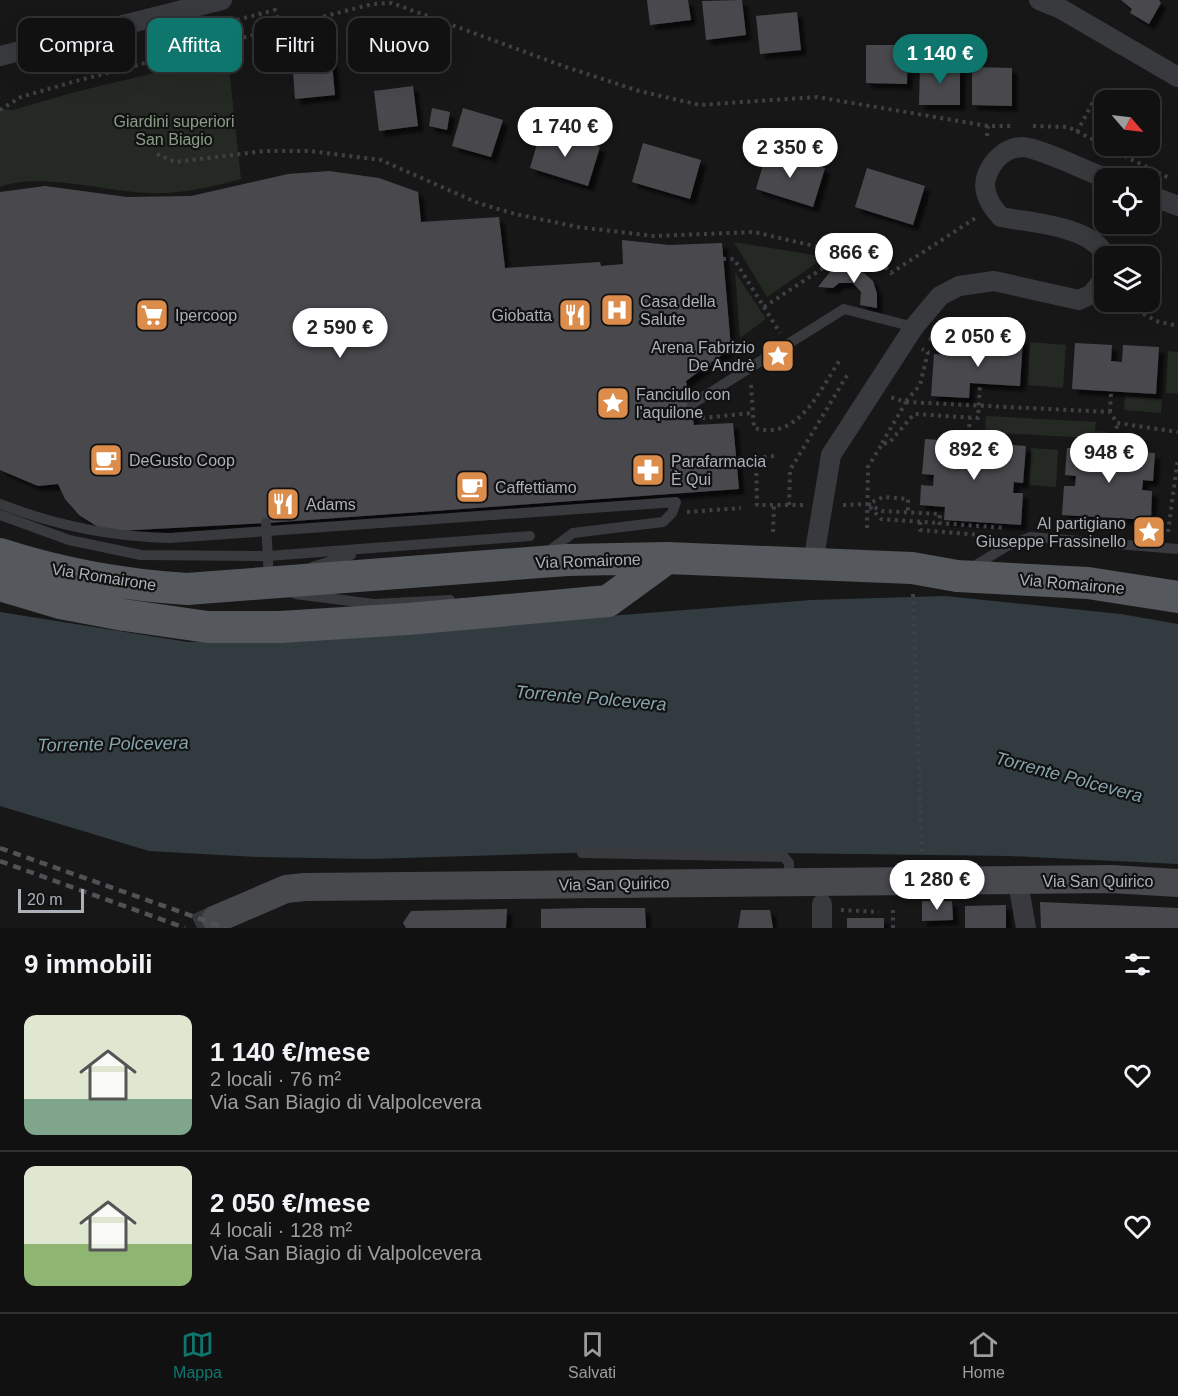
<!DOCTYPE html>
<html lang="it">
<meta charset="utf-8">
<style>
:root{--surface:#111112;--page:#1e1f20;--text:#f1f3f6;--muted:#9c9d9f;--line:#303132;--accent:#0f766e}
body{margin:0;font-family:Arial,sans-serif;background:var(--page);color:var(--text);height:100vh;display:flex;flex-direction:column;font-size:22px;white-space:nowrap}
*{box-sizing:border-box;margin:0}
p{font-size:20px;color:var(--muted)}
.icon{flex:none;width:33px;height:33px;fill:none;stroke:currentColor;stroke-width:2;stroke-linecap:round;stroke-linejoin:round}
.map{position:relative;height:928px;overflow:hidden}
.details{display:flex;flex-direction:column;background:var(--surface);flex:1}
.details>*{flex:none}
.guide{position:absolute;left:18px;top:18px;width:600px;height:54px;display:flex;gap:12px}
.needle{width:39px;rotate:118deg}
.fabs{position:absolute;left:1094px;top:90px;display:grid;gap:12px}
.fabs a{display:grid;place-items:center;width:66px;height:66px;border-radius:12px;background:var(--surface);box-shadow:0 6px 24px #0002,0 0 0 2px var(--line);font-size:30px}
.scale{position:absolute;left:18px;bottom:15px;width:66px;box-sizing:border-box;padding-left:6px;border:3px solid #abb1b7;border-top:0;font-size:16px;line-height:21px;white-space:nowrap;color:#abb1b7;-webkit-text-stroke:4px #121213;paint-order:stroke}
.price{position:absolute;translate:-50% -51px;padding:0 14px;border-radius:21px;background:#fff;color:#222;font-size:20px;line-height:39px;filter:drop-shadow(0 2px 3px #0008)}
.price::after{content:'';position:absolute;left:50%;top:36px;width:18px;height:14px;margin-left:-9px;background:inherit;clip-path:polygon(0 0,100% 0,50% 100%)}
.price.active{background:var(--accent);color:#fff}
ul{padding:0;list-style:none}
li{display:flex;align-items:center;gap:18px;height:150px;padding:0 24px}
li+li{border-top:2px solid var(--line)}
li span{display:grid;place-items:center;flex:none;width:168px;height:120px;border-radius:12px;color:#555}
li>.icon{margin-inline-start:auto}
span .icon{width:72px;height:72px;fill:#fffc;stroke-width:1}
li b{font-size:26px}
h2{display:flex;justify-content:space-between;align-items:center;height:72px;padding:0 24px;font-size:26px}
.pill{padding:0 21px;border-radius:12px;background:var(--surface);box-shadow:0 6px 24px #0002,0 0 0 2px var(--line);font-size:21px;line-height:54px}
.pill.active{background:var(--accent);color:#fff}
.tab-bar{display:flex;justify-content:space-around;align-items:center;height:84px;border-top:2px solid var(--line);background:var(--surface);font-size:16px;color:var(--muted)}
.tab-bar a{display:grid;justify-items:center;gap:3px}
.tab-bar .active{color:var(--accent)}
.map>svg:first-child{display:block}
.green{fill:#242a23}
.water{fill:#323c40}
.building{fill:#494a4d;filter:url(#shadow)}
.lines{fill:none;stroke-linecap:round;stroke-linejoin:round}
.secondary-tunnel{stroke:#353638;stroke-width:28;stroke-dasharray:28 14;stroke-linecap:butt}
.path{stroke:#3e4144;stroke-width:4;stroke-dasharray:3 4.5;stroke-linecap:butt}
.lane{stroke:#383a3d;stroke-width:10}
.street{stroke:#383a3d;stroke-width:20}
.secondary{stroke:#47494d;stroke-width:28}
.primary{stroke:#55585c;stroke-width:32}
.rail{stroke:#505256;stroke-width:4.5;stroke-dasharray:8 6;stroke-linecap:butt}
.labels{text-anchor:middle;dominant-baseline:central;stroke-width:4.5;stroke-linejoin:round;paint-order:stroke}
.park-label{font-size:16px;fill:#889f84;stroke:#121213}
.poi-label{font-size:16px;fill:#abb1b7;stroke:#121213;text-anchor:start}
.street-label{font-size:16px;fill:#abb1b7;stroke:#121213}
.water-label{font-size:18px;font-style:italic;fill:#86a4ad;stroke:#121213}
</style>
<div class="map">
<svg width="1178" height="928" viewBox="0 0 1178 928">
<defs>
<filter id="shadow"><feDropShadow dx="5.5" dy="5.5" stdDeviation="1.5" flood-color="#0009"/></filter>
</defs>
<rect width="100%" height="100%" fill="#171718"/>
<path class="green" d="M 204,61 L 229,68 L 241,179 C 211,187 178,195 146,193 C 102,191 41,172 0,187 L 0,109 L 13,110 L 71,93 Z
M 734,242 L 825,257 L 767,297 Z
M 735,272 L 766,319 L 740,338 Z
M 1030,342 L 1066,345 L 1063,388 L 1028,385 Z
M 1168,351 L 1178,352 L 1178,394 L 1166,393 Z
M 1125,396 L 1162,399 L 1161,413 L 1124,410 Z
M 986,416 L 1096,422 L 1095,431 L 1107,432 L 1107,439 L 985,432 Z
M 1031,448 L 1058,450 L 1056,487 L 1029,485 Z"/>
<path class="water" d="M 945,596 L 1121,614 L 1178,624 L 1178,864 L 1010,856 L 633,851 L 371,859 L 258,857 L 149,851 L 0,806 L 0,612 L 188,642 L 356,636 L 811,600 Z"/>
<path class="building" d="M 647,0 L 688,0 L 691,20 L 650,25 Z
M 742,0 L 746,35 L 706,40 L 702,1 Z
M 1121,0 L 1159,0 L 1161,3 L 1149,24 L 1130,13 L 1132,9 Z
M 797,12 L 801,50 L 760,54 L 756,16 Z
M 866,45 L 908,45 L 907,84 L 866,83 Z
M 331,53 L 335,95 L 295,99 L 292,57 Z
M 920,65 L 960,66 L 960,105 L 919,105 Z
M 972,67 L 1012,68 L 1012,106 L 972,105 Z
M 413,86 L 418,126 L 379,131 L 374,91 Z
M 432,108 L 450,112 L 447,130 L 429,126 Z
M 463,108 L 503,120 L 491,157 L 452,146 Z
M 541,130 L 600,147 L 588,186 L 530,168 Z
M 643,143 L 701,160 L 690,199 L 632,182 Z
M 767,151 L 825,168 L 813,207 L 756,189 Z
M 867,168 L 925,186 L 913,225 L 855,207 Z
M 329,171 L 379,178 L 418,192 L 421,222 L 499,217 L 505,268 L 600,262 L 601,266 L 623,264 L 622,240 L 669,245 L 722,243 L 731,348 L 686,381 L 694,425 L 733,423 L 739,489 L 266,523 L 116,531 L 98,527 L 79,515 L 65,499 L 58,484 L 38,486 L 0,470 L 0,192 L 45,186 L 127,197 L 191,196 L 288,174 Z
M 848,267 L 864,273 L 873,281 L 877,294 L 877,308 L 860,305 L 861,292 L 853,283 L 839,283 L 833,288 L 818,287 L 830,272 Z
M 986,337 L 1023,339 L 1020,386 L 970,383 L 969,398 L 931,396 L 934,354 L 976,356 L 977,340 L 986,341 Z
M 1075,343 L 1112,345 L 1111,361 L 1122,362 L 1123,345 L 1159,347 L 1156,394 L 1072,389 Z
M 925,439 L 1026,446 L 1023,483 L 1014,482 L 1013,493 L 1023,493 L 1021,525 L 944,520 L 945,507 L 920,505 L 921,485 L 933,486 L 934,475 L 922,474 Z
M 1067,448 L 1155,453 L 1153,481 L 1143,480 L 1142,490 L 1152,491 L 1151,520 L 1062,515 L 1064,486 L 1075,486 L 1076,476 L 1065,475 Z
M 922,901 L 952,901 L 953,920 L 922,921 Z
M 1040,902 L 1178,908 L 1178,928 L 1041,928 Z
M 1006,905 L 1006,928 L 965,928 L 965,906 Z
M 586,908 L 645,908 L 646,928 L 541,928 L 541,909 Z
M 507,909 L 506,928 L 406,928 L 403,923 L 411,911 Z
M 741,910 L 770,910 L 773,928 L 738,928 Z
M 847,918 L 884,918 L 884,928 L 847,928 Z"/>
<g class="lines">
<path class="secondary-tunnel" d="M 197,928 L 216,919"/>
<path class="path" d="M 186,33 L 275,10 L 280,27
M 0,110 L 21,97 L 76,81 L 372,4 L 392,3 L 566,67 L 639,91 L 700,105 L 817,97 L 988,126 L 1014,126
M 1149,120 L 1157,105
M 1033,126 L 1068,127 L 1104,145
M 1077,132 L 1093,102 L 1104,108
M 987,136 L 988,126
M 1104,146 L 1169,178
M 157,154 L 175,162 L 265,151 L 310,151 L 381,160 L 478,203 L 515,214 L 578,227 L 654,236 L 754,232 L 879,261 L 891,273 L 977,217
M 723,259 L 734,259 L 780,333
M 1124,302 L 1156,321 L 1178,326
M 764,307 L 846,253
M 929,338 L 940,347 L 940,354
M 708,364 L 710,366
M 751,385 L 754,428 C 799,441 819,391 840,360
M 906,401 L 920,385 L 928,352 L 922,349
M 906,402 L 1110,412 L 1117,423 L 1178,432
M 1110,412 L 1111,392
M 702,418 L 753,413
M 968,442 L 970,418
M 882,443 L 906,402 L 890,397
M 1115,451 L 1117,423
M 756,458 L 757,505 L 803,505
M 741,459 L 775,456
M 868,504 L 882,511 L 940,514 L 939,523 L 1005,528
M 789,505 L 790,470 L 849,372
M 843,505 L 868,504 L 883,497 L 908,499 L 908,512
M 870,507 L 881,519 L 939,523
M 687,512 L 741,508
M 920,522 L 920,530 L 992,536
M 867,528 L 868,467 L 882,444 L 889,443 L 914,414 L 978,418 L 980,384
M 773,532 L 774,504
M 1168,532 L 1178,458
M 1157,533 L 1160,517
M 913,594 L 922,856
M 841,910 L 879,912
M 893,928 L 893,906"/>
<path class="lane" d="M 692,404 L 844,309 L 914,327
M 0,504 C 54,525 113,537 170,538 L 676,502 L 672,513 L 663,522 L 573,533 L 546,553
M 0,515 L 69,540 L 141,555 L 268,556 L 530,536
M 266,523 L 269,580
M 312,567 L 351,555
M 971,568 L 1007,546 L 1031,537 L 1178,549
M 295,594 L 374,604 L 450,600
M 582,853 L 784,857 L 789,863 L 789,881"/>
<path class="street" d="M 1039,0 L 1061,9 L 1178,77
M 0,56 L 222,0
M 1149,195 L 1178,206
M 1105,256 C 1093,226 1031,223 1001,217 C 990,205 981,191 987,175 C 993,160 1005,148 1022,147 C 1038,147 1088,172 1106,178
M 813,563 L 831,455 L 914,327 L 940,296 L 959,286 L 994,281 L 1079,300 L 1092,294 L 1104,278
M 1018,882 L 1026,928
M 822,904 L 822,928"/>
<path class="secondary" d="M 216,919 L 286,889 L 305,887 L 1111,879 L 1178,883"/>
<path class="primary" d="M 0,554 C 62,574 122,585 187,589 L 567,560 L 667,558 L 912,568 L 957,576 L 1088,583 L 1178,597
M 0,585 L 60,603 L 124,615 L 208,627 L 280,627 L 408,619 L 608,601 L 667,558"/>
<path class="rail" d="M 0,848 L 226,928
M 0,861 L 185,928"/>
</g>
<defs>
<symbol id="hospital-square" viewBox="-11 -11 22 22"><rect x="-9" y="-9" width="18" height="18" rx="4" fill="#dc8c4b" stroke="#121213"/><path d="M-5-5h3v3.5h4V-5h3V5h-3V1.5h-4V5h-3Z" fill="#fff"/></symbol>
<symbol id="supermarket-square" viewBox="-11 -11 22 22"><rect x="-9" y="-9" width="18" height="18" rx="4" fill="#dc8c4b" stroke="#121213"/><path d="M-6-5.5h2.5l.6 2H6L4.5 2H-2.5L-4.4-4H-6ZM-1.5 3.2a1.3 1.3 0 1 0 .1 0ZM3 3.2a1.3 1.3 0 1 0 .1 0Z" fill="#fff"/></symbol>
<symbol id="restaurant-square" viewBox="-11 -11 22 22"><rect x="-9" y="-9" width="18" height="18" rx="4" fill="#dc8c4b" stroke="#121213"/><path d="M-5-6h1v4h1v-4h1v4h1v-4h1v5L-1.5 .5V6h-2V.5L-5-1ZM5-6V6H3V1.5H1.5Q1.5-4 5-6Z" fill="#fff"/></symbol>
<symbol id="sight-square" viewBox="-11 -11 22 22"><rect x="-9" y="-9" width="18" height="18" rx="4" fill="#dc8c4b" stroke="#121213"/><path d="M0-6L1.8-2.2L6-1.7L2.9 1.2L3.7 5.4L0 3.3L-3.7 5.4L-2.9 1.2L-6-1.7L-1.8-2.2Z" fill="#fff"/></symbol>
<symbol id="cafe-square" viewBox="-11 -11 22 22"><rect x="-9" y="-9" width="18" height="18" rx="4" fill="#dc8c4b" stroke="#121213"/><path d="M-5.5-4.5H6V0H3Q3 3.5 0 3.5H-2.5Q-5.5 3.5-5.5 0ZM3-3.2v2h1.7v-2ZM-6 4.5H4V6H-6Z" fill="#fff"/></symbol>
<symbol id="pharmacy-square" viewBox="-11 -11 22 22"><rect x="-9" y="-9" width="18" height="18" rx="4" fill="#dc8c4b" stroke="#121213"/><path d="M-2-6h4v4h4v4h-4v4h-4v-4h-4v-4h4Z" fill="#fff"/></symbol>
</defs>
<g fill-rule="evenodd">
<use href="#hospital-square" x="598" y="291" width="38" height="38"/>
<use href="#supermarket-square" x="133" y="296" width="38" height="38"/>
<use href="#restaurant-square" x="556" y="296" width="38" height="38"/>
<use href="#sight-square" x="759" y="337" width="38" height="38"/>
<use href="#sight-square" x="594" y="384" width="38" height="38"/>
<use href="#cafe-square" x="87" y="441" width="38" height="38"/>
<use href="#pharmacy-square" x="629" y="451" width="38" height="38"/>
<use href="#cafe-square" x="453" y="468" width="38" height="38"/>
<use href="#restaurant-square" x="264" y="485" width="38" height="38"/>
<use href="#sight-square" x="1130" y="513" width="38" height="38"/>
</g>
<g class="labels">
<g class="park-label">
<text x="174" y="121">Giardini superiori<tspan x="174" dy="18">San Biagio</tspan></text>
</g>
<g class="poi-label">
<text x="640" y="301">Casa della<tspan x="640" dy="18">Salute</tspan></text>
<text x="175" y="315">Ipercoop</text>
<text x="552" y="315" text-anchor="end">Giobatta</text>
<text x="755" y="347" text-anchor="end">Arena Fabrizio<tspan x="755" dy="18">De Andrè</tspan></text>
<text x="636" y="394">Fanciullo con<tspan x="636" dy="18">l'aquilone</tspan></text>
<text x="129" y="460">DeGusto Coop</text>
<text x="671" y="461">Parafarmacia<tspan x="671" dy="18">È Qui</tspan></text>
<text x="495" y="487">Caffettiamo</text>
<text x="306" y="504">Adams</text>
<text x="1126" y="523" text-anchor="end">Al partigiano<tspan x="1126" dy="18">Giuseppe Frassinello</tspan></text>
</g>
<g class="street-label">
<text transform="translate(588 561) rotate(-2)">Via Romairone</text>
<text transform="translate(104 577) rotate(9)">Via Romairone</text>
<text transform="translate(1072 584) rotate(5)">Via Romairone</text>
<text x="1098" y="881">Via San Quirico</text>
<text transform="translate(614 884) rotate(-1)">Via San Quirico</text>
</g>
<g class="water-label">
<text transform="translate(591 698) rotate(5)">Torrente Polcevera</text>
<text transform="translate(113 744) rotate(-1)">Torrente Polcevera</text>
<text transform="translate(1069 777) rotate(15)">Torrente Polcevera</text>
</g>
</g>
</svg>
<div class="fabs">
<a><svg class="needle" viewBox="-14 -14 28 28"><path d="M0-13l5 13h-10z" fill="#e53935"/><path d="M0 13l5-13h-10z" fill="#9c9d9f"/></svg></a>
<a><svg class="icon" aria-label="locate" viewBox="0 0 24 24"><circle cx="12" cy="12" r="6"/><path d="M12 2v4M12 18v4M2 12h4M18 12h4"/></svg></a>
<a><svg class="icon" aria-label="layers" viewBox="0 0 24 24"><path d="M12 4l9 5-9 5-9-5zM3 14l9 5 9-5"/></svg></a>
</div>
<div class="scale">20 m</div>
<b class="price active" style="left:940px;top:85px">1 140 €</b>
<b class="price" style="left:565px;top:158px">1 740 €</b>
<b class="price" style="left:790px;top:179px">2 350 €</b>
<b class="price" style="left:854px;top:284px">866 €</b>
<b class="price" style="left:340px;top:359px">2 590 €</b>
<b class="price" style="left:978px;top:368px">2 050 €</b>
<b class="price" style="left:974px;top:481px">892 €</b>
<b class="price" style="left:1109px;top:484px">948 €</b>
<b class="price" style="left:937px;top:911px">1 280 €</b>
<div class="guide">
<a class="pill">Compra</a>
<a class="pill active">Affitta</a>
<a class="pill">Filtri</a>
<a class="pill">Nuovo</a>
</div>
</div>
<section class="details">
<h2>9 immobili<svg class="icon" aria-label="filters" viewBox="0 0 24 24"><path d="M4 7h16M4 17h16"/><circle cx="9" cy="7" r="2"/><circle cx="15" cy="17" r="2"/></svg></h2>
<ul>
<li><span style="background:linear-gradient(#dfe7d0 70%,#7fa58c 0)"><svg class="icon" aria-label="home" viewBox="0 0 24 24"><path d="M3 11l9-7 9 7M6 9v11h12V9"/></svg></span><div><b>1 140 €/mese</b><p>2 locali · 76 m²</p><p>Via San Biagio di Valpolcevera</p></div><svg class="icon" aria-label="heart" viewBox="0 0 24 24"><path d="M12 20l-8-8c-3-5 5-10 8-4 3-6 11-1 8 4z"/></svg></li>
<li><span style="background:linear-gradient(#dfe7d0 65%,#8fb573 0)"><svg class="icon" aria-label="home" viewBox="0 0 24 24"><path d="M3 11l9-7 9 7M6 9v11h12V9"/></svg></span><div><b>2 050 €/mese</b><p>4 locali · 128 m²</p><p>Via San Biagio di Valpolcevera</p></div><svg class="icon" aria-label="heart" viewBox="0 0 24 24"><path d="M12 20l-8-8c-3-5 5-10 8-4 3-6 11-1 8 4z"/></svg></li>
</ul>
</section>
<nav class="tab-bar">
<a class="active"><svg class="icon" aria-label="map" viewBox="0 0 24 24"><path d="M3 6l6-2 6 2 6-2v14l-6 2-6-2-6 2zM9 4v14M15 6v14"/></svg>Mappa</a>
<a><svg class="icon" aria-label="saved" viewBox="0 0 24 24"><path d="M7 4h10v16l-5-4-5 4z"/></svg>Salvati</a>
<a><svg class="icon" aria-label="home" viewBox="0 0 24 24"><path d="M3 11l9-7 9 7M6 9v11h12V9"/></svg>Home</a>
</nav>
